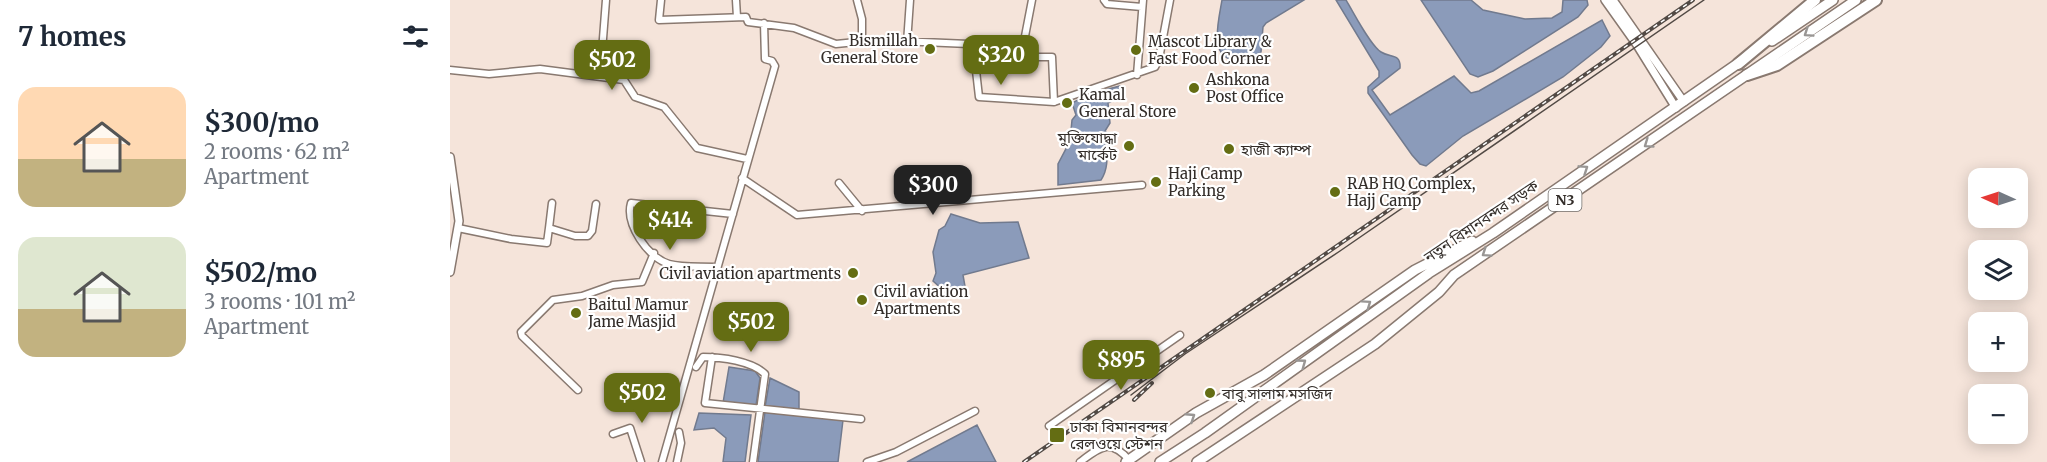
<!DOCTYPE html>
<meta charset="utf-8">
<style>
:root{--surface:#fff;--page:#f2f2f3;--text:#1f2937;--muted:#747a83;--accent:#646d13}
body{margin:0;font-family:Merriweather,"Noto Sans Bengali",serif;background:var(--page);color:var(--text);height:100vh;display:flex;flex-direction:column;font-size:22px;white-space:nowrap}
*{box-sizing:border-box;margin:0}
p{font-size:20px;color:var(--muted)}
.icon{flex:none;width:33px;height:33px;fill:none;stroke:currentColor;stroke-width:2;stroke-linecap:round;stroke-linejoin:round}
.map{position:relative;flex:1;overflow:hidden}
.side{display:flex;flex-direction:column;background:var(--surface);width:450px}
.side>*{flex:none}
.needle{width:39px;rotate:273deg}
.buttons{position:absolute;left:1518px;top:168px;display:grid;gap:12px}
.buttons a{display:grid;place-items:center;width:60px;height:60px;border-radius:12px;background:var(--surface);box-shadow:0 3px 15px #0003;font-size:30px}
.price{position:absolute;translate:-50% -51px;padding:0 14px;border-radius:12px;background:var(--accent);color:#fff;font-size:20px;line-height:39px;filter:drop-shadow(0 2px 3px #0008)}
.price::after{content:'';position:absolute;left:50%;top:36px;width:18px;height:14px;margin-left:-9px;background:inherit;clip-path:polygon(0 0,100% 0,50% 100%)}
.price.selected{background:#222;color:#fff}
ul{padding:0;list-style:none}
li{display:flex;align-items:center;gap:18px;height:150px;padding:0 18px}
li span{display:grid;place-items:center;flex:none;width:168px;height:120px;border-radius:18px;color:#555}
li>.icon{margin-inline-start:auto}
span .icon{width:72px;height:72px;fill:#fffc;stroke-width:1}
li b{font-size:26px}
h2{display:flex;justify-content:space-between;align-items:center;height:72px;padding:0 18px;font-size:26px}
main{display:flex;flex:1;min-height:0}
.map>svg:first-child{display:block}
.water{fill:#8b9bba;stroke:#717a8e;stroke-width:1.5}
.lines{fill:none;stroke-linecap:round;stroke-linejoin:round}
.minor-casing{stroke:#897970;stroke-width:9}
.tertiary-casing{stroke:#897970;stroke-width:10}
.trunk-casing{stroke:#897970;stroke-width:12}
.motorway-casing{stroke:#897970;stroke-width:14}
.minor{stroke:#fff;stroke-width:6}
.tertiary{stroke:#fff;stroke-width:7}
.trunk{stroke:#fff;stroke-width:9}
.motorway{stroke:#fff;stroke-width:10}
.tram{stroke:#524a45;stroke-width:1.5}
.rail-casing{stroke:#524a45;stroke-width:4}
.rail{stroke:#fff;stroke-width:1.5;stroke-dasharray:4.5;stroke-linecap:butt}
.oneway{stroke:#999694}
.poi-dot{fill:#646d13;stroke:#fff;stroke-width:2}
.labels{text-anchor:middle;dominant-baseline:central;stroke-width:4.5;stroke-linejoin:round;paint-order:stroke}
.shield{fill:#fff;stroke:#706c69;stroke-width:1.5}
.shield-label{font-size:14px;font-weight:bold;fill:#332d29}
.poi-label{font-size:15px;fill:#332d29;stroke:#fff;text-anchor:start}
.street-label{font-size:15px;fill:#332d29;stroke:#fff}
</style>
<main>
<section class="side">
<h2>7 homes<svg class="icon" aria-label="filters" viewBox="0 0 24 24"><path d="M4 7h16M4 17h16"/><circle cx="9" cy="7" r="2"/><circle cx="15" cy="17" r="2"/></svg></h2>
<ul>
<li><span style="background:linear-gradient(#ffd9b3 60%,#c2b280 0)"><svg class="icon" aria-label="home" viewBox="0 0 24 24"><path d="M3 11l9-7 9 7M6 9v11h12V9"/></svg></span><div><b>$300/mo</b><p>2 rooms · 62 m²</p><p>Apartment</p></div></li>
<li><span style="background:linear-gradient(#dfe7d0 60%,#c2b280 0)"><svg class="icon" aria-label="home" viewBox="0 0 24 24"><path d="M3 11l9-7 9 7M6 9v11h12V9"/></svg></span><div><b>$502/mo</b><p>3 rooms · 101 m²</p><p>Apartment</p></div></li>
</ul>
</section>
<div class="map">
<svg width="1597" height="462" viewBox="0 0 1597 462">
<rect width="100%" height="100%" fill="#f5e4da"/>
<path class="water" d="M 772,0 L 854,0 L 816,23 L 813,27 L 811,52 C 804,58 797,60 788,60 C 757,61 769,19 772,0 Z
M 886,0 L 896,0 C 904,13 920,45 931,52 C 940,58 951,53 950,68 L 922,90 L 940,115 L 1004,76 L 1021,93 L 1029,91 L 1152,20 L 1160,36 L 1151,47 L 1113,77 L 1013,136 L 976,166 L 970,164 L 962,155 L 918,93 L 918,87 L 929,77 L 929,71 Z
M 971,0 L 1021,0 L 1033,10 L 1075,19 L 1102,18 L 1112,12 L 1113,0 L 1137,0 L 1138,5 L 1128,17 L 1043,71 L 1028,77 L 1020,74 Z
M 670,86 L 674,95 L 658,103 L 660,123 L 655,131 L 658,135 L 654,148 C 659,157 657,171 651,180 L 608,185 L 608,164 L 620,141 L 622,120 L 626,115 L 622,103 L 639,94 Z
M 501,214 L 530,223 L 568,222 L 579,258 L 513,275 L 516,292 C 504,293 491,290 483,281 L 486,273 L 483,252 L 489,230 L 495,226 Z
M 279,367 L 305,371 L 310,378 L 306,405 L 273,403 Z
M 320,378 L 349,392 L 349,411 L 315,407 Z
M 315,412 L 393,420 L 388,462 L 308,462 Z
M 249,413 L 301,415 L 295,462 L 273,462 L 276,438 L 264,428 L 244,430 Z
M 527,425 L 546,462 L 457,462 Z"/>
<g class="lines">
<defs>
<path id="minor" d="M 211,0 L 209,20 L 296,17 L 298,22 L 344,28 L 386,44 L 426,40 L 519,44 L 571,57 L 602,57 L 604,102 L 705,67 L 709,59 L 720,0
M 286,0 L 287,17
M 407,0 L 412,19 L 412,41
M 654,0 L 657,4 L 692,7
M 457,43 L 460,0
M 523,44 L 529,97 L 604,102
M 571,57 L 582,0
M 0,70 L 39,74 L 90,69 L 174,80 L 185,97 L 214,107 L 247,148 L 297,159
M 687,75 L 693,0
M 150,77 L 156,0
M 292,178 L 347,215 L 692,185
M 389,183 L 412,211
M 102,203 L 99,228 L 125,236 L 138,236 L 142,231 L 146,204
M 8,228 L 61,239 L 97,243 L 99,228
M 267,267 C 252,266 233,268 219,264 C 198,258 175,224 181,203 L 283,214
M 262,357 L 255,403 L 411,419
M 246,367 L 253,357 C 271,357 302,361 315,374 L 303,462
M 128,390 L 72,336 L 71,332 L 103,300 L 132,296 L 163,285 L 192,282 L 204,253
M 599,426 L 730,335
M 163,434 L 180,428 L 191,462
M 212,462 L 325,66 L 322,61 L 315,59 L 314,23
M 227,462 L 231,443 L 229,432
M 417,462 L 446,452 L 525,411
M 630,462 C 650,447 660,438 679,460"/>
<path id="tertiary" d="M 1155,0 L 1187,45 L 1226,108
M 1163,0 L 1234,102
M 0,157 L 9,221 L 0,272"/>
<path id="trunk" d="M 1322,41 L 1383,0
M 676,462 L 746,413 L 814,375 L 965,270 L 1022,241
M 710,462 L 755,433 L 979,273 L 1043,233 L 1293,60
M 747,462 L 925,344 L 989,292 L 1004,275 L 1406,0"/>
<path id="motorway" d="M 1288,64 L 1365,0
M 1297,75 L 1327,65 L 1426,0"/>
</defs>
<use href="#minor" class="minor-casing"/>
<use href="#tertiary" class="tertiary-casing"/>
<use href="#trunk" class="trunk-casing"/>
<use href="#motorway" class="motorway-casing"/>
<use href="#minor" class="minor"/>
<use href="#tertiary" class="tertiary"/>
<use href="#trunk" class="trunk"/>
<use href="#motorway" class="motorway"/>
<path class="tram" d="M 681,395 L 735,354 L 890,251 L 1254,0"/>
<defs>
<path id="rail" d="M 684,400 L 702,383
M 574,462 L 1243,0"/>
</defs>
<use href="#rail" class="rail-casing"/>
<use href="#rail" class="rail"/>
</g>
<defs><path id="oneway-chevron" d="M-2-3.5L2.5 0L-2 3.5" fill="none" stroke-width="1.6" stroke-linecap="round" stroke-linejoin="round" transform="scale(1.5)"/></defs>
<g class="oneway">
<use href="#oneway-chevron" transform="translate(1358 33) rotate(146)"/>
<use href="#oneway-chevron" transform="translate(1198 144) rotate(145)"/>
<use href="#oneway-chevron" transform="translate(1134 169) rotate(-34)"/>
<use href="#oneway-chevron" transform="translate(1036 253) rotate(146)"/>
<use href="#oneway-chevron" transform="translate(917 304) rotate(-35)"/>
<use href="#oneway-chevron" transform="translate(852 363) rotate(-36)"/>
<use href="#oneway-chevron" transform="translate(741 417) rotate(-33)"/>
</g>
<g class="poi-dot">
<circle cx="480" cy="49" r="6"/>
<circle cx="686" cy="50" r="6"/>
<circle cx="744" cy="88" r="6"/>
<circle cx="617" cy="103" r="6"/>
<circle cx="679" cy="146" r="6"/>
<circle cx="779" cy="149" r="6"/>
<circle cx="706" cy="182" r="6"/>
<circle cx="885" cy="192" r="6"/>
<circle cx="403" cy="273" r="6"/>
<circle cx="412" cy="300" r="6"/>
<circle cx="126" cy="313" r="6"/>
<circle cx="760" cy="393" r="6"/>
<rect x="599" y="427" width="16" height="16" rx="3"/>
</g>
<g class="labels">
<rect class="shield" x="1098.5" y="189" width="33" height="22" rx="4.5"/>
<g class="shield-label">
<text x="1115" y="200">N3</text>
</g>
<g class="poi-label">
<text x="468" y="40" text-anchor="end">Bismillah<tspan x="468" dy="17">General Store</tspan></text>
<text x="698" y="41">Mascot Library &amp;<tspan x="698" dy="17">Fast Food Corner</tspan></text>
<text x="756" y="79">Ashkona<tspan x="756" dy="17">Post Office</tspan></text>
<text x="629" y="94">Kamal<tspan x="629" dy="17">General Store</tspan></text>
<text x="667" y="137" text-anchor="end">মুক্তিযোদ্ধা<tspan x="667" dy="17">মার্কেট</tspan></text>
<text x="791" y="149">হাজী ক্যাম্প</text>
<text x="718" y="173">Haji Camp<tspan x="718" dy="17">Parking</tspan></text>
<text x="897" y="183">RAB HQ Complex,<tspan x="897" dy="17">Hajj Camp</tspan></text>
<text x="391" y="273" text-anchor="end">Civil aviation apartments</text>
<text x="424" y="291">Civil aviation<tspan x="424" dy="17">Apartments</tspan></text>
<text x="138" y="304">Baitul Mamur<tspan x="138" dy="17">Jame Masjid</tspan></text>
<text x="772" y="393">বাবু সালাম মসজিদ</text>
<text x="620" y="426">ঢাকা বিমানবন্দর<tspan x="620" dy="17">রেলওয়ে স্টেশন</tspan></text>
</g>
<g class="street-label">
<text transform="translate(1031 221) rotate(-34)">নতুন বিমানবন্দর সড়ক</text>
</g>
</g>
</svg>
<div class="buttons">
<a><svg class="needle" viewBox="-14 -14 28 28"><path d="M0-13l5 13h-10z" fill="#e53935"/><path d="M0 13l5-13h-10z" fill="#747a83"/></svg></a>
<a><svg class="icon" aria-label="layers" viewBox="0 0 24 24"><path d="M12 4l9 5-9 5-9-5zM3 14l9 5 9-5"/></svg></a>
<a>+</a>
<a>−</a>
</div>
<b class="price" style="left:551px;top:86px">$320</b>
<b class="price" style="left:162px;top:91px">$502</b>
<b class="price selected" style="left:483px;top:216px">$300</b>
<b class="price" style="left:220px;top:251px">$414</b>
<b class="price" style="left:301px;top:353px">$502</b>
<b class="price" style="left:671px;top:391px">$895</b>
<b class="price" style="left:192px;top:424px">$502</b>
</div>
</main>
